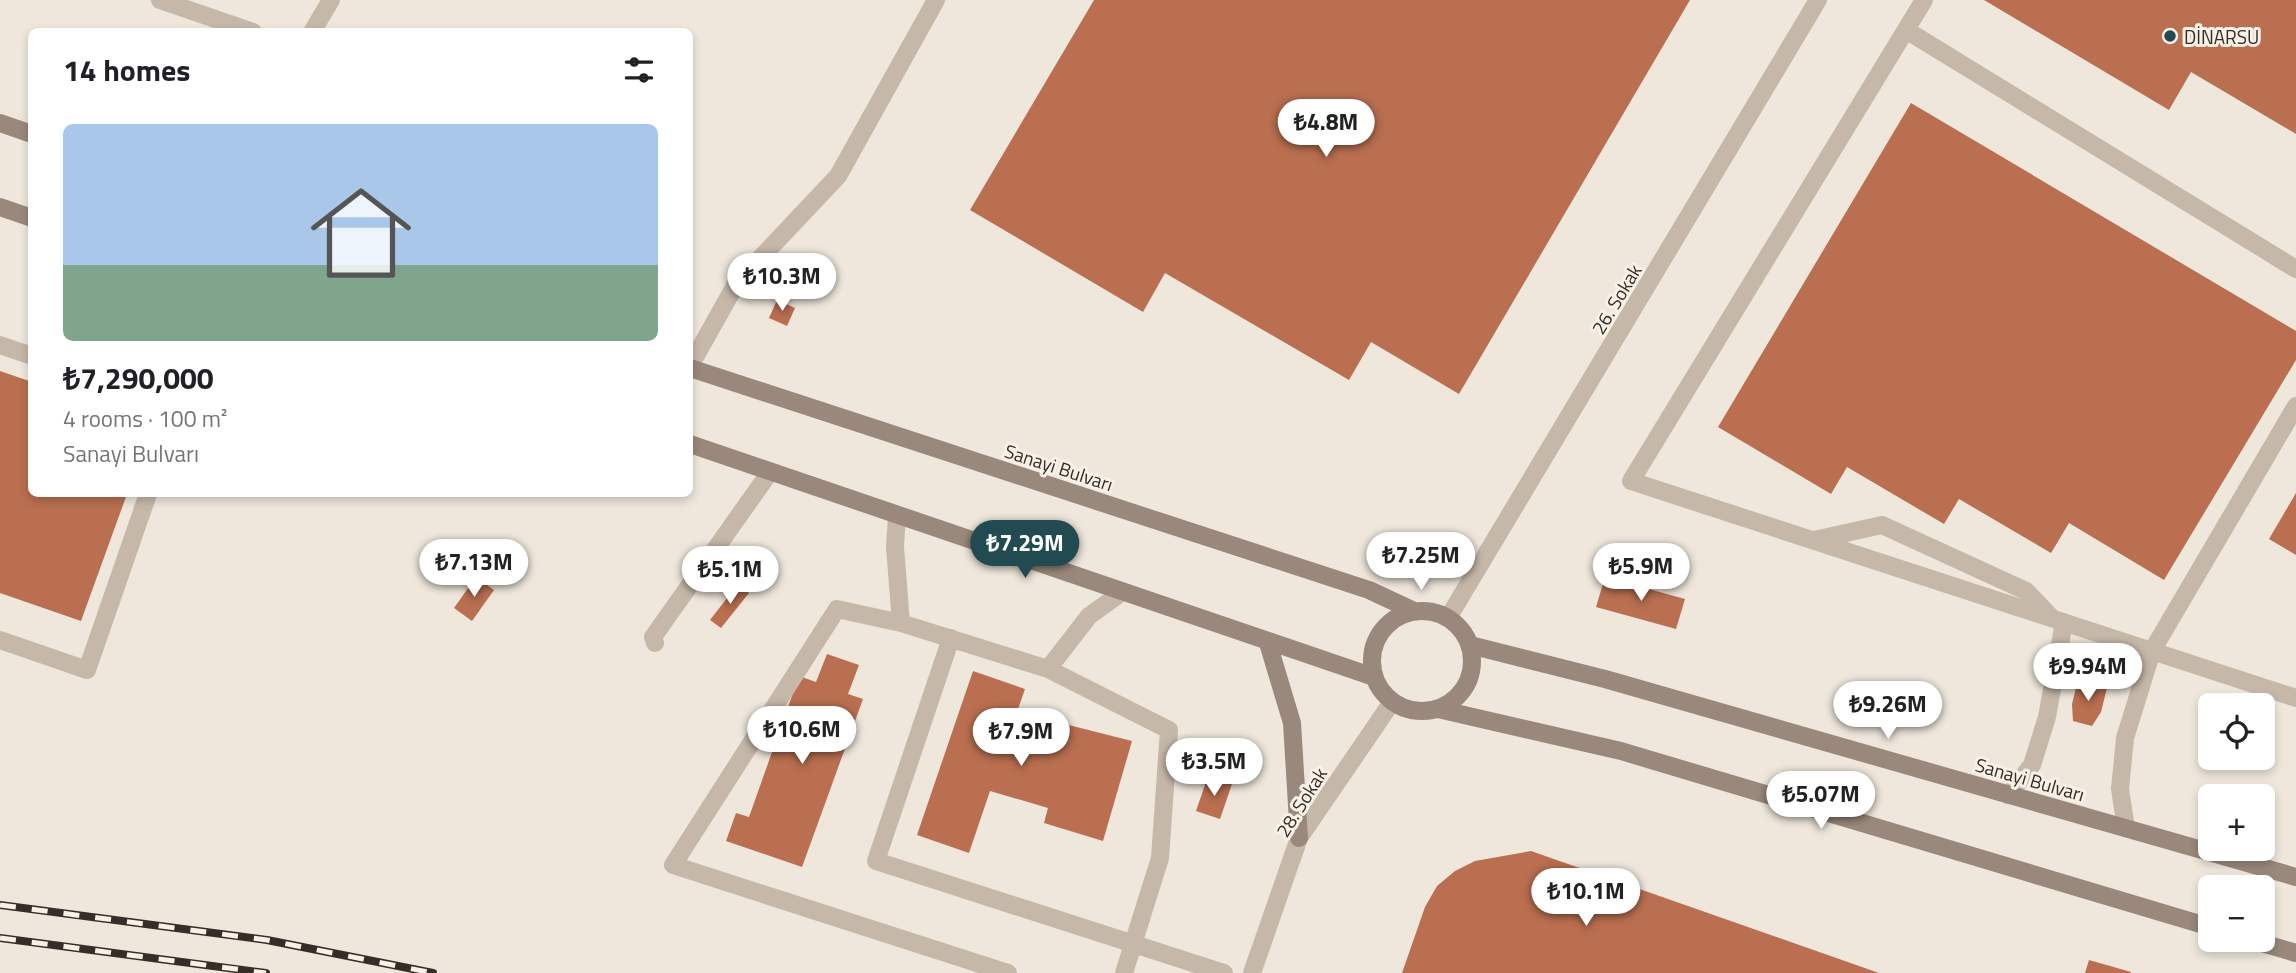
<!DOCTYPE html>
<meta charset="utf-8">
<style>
:root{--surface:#fff;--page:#f6f6f6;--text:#202124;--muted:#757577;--line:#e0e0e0;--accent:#224b51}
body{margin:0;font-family:"Titillium Web",sans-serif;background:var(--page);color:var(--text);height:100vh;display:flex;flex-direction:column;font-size:26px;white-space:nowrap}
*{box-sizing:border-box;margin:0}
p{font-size:23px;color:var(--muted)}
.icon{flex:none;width:38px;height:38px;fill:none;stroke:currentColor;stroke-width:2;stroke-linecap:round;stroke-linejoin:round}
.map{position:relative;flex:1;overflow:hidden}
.drawer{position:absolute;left:28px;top:28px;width:665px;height:469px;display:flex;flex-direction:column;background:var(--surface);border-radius:10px;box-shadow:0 4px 10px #0003}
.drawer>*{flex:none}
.buttons{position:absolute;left:2198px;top:693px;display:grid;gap:14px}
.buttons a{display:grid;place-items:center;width:77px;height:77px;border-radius:10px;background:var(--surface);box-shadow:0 4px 10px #0003;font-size:35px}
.price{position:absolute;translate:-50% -60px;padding:0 16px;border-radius:24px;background:#fff;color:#222;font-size:23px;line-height:46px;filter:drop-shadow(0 2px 4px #0008)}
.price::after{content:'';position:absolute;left:50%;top:42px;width:21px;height:16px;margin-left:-10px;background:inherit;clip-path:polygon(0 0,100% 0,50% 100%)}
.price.selected{background:var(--accent);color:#fff}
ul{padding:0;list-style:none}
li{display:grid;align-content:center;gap:14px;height:371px;padding:0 35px}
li+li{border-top:2px solid var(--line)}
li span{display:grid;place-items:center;height:217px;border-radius:10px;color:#555}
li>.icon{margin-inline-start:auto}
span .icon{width:126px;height:126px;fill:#fffc;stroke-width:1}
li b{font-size:30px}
h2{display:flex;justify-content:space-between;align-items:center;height:84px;padding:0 35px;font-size:30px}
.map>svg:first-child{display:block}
.building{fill:#b96f50}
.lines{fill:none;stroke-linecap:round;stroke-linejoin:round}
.service{stroke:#c6b8a9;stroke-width:18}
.minor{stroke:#c6b8a9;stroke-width:18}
.secondary{stroke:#99887b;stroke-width:18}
.rail-casing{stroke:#342d28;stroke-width:8}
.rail{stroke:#f7f1e8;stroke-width:5;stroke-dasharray:16;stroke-linecap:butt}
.poi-dot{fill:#224b51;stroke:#f7f1e8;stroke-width:2.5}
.labels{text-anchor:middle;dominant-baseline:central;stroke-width:6;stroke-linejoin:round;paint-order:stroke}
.poi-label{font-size:19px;fill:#342d28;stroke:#f7f1e8;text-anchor:start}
.street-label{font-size:19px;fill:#342d28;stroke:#f7f1e8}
</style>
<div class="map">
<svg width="2296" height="973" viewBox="0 0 2296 973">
<rect width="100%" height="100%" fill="#efe7dc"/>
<path class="building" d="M 1094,0 L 1690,0 L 1459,394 L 1371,342 L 1349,380 L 1165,273 L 1143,312 L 970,210 Z
M 1984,0 L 2296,0 L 2296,134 L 2191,72 L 2169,110 Z
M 1911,103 L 2296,331 L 2296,360 L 2164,580 L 2069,523 L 2051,553 L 1959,499 L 1944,524 L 1847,467 L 1831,494 L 1718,427 Z
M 777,300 L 795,308 L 787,326 L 769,318 Z
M 0,371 L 32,382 L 32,494 L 127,494 L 81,621 L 0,593 Z
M 2296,493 L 2296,555 L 2269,539 Z
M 756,565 L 765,572 L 753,587 L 745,580 Z
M 476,577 L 494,590 L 472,621 L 454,608 Z
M 1605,577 L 1685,599 L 1676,629 L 1596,607 Z
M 738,584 L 749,593 L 721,628 L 710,620 Z
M 827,654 L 859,665 L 848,694 L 863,699 L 802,867 L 726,841 L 736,813 L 749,817 L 799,676 L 816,682 Z
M 973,671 L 1025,689 L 1017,712 L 1132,741 L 1103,841 L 1044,823 L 1048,808 L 990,791 L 969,853 L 917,835 Z
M 2078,680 L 2107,688 L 2101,712 L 2092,726 L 2073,721 L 2072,704 Z
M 1208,776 L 1232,784 L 1220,819 L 1196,811 Z
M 1531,851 L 1879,973 L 1402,973 L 1425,907 L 1437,886 L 1455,871 L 1475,861 Z
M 2089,960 L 2131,972 L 2131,973 L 2085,973 Z"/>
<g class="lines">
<path class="service" d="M 160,0 L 253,32
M 1924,0 L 1631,481 L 2296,698
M 1906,30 L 2296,269
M 312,32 L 331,0
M 0,345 L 32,356
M 690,366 L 736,284 L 838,176 L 936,0
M 897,516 L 895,547 L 901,623 L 1048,669 L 1089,616 L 1121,593
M 1814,540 L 1882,525 L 2026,591 L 2050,616
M 901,623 L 837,609 L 673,865 L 1008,973
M 951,638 L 876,861 L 1224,973
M 0,640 L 87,670 L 148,494
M 655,643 L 653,637 L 770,472
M 1048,669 L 1169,730 L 1160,858 L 1124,973
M 2008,795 L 2032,765 L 2047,717 L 2064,622
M 2126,828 L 2120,789 L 2125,738 L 2152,651 L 2296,406"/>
<path class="minor" d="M 1448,618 L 1818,0
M 1252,973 L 1299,838 L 1392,702"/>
<path class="secondary" d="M 0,123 L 32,134
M 0,207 L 32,218
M 690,368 L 1369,590 L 1414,611
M 690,444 L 1374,677
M1372 661a50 50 0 1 1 100 0a50 50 0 1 1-100 0Z
M 1268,643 L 1292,723 L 1299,838
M 1470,645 L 1605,679 L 2296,877
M 1438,709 L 1621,751 L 2210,927
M 2252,940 L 2296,953"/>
<defs>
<path id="rail" d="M 0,905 L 267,940 L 433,973
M 0,938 L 266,973"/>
</defs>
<use href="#rail" class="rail-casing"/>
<use href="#rail" class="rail"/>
</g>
<circle class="poi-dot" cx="2170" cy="36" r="7"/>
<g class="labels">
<g class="poi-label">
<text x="2184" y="36">DİNARSU</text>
</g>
<g class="street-label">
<text transform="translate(1616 299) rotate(-59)">26. Sokak</text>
<text transform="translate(1059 467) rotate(18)">Sanayi Bulvarı</text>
<text transform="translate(2030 779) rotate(16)">Sanayi Bulvarı</text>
<text transform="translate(1301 802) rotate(-58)">28. Sokak</text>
</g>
</g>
</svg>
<div class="buttons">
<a><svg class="icon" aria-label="locate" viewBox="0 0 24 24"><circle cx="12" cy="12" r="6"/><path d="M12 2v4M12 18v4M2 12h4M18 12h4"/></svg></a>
<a>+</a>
<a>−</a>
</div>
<b class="price" style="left:1326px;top:159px">₺4.8M</b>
<b class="price" style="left:782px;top:313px">₺10.3M</b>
<b class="price selected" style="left:1025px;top:580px">₺7.29M</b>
<b class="price" style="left:1421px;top:592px">₺7.25M</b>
<b class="price" style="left:474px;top:599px">₺7.13M</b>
<b class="price" style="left:1641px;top:603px">₺5.9M</b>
<b class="price" style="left:730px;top:606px">₺5.1M</b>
<b class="price" style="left:2088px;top:703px">₺9.94M</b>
<b class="price" style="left:1888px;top:741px">₺9.26M</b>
<b class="price" style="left:802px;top:766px">₺10.6M</b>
<b class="price" style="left:1021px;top:768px">₺7.9M</b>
<b class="price" style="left:1214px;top:798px">₺3.5M</b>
<b class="price" style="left:1821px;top:831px">₺5.07M</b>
<b class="price" style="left:1586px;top:928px">₺10.1M</b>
<section class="drawer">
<h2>14 homes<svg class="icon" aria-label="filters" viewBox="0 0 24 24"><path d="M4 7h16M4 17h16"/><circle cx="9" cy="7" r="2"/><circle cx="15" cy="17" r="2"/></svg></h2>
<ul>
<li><span style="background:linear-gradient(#a9c7e8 65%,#7fa58c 0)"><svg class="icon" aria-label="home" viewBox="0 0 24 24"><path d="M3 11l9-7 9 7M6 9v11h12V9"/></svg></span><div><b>₺7,290,000</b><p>4 rooms · 100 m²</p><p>Sanayi Bulvarı</p></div></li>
</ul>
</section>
</div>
